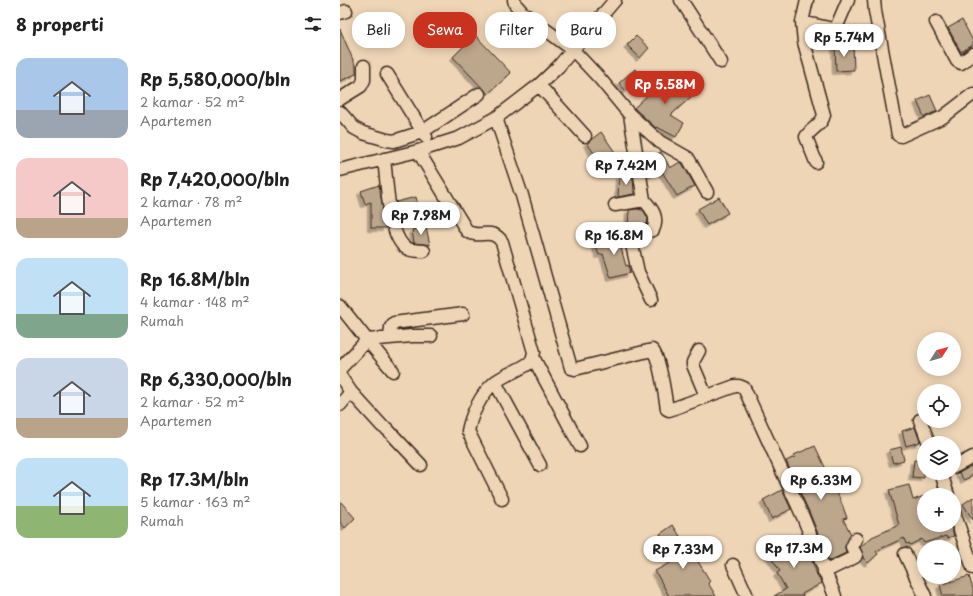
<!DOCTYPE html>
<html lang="id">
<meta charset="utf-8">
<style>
:root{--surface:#fff;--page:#f6f6f6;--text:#222;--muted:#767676;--accent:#c8321e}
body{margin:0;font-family:"Playpen Sans",sans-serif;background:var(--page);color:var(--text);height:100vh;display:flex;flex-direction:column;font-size:15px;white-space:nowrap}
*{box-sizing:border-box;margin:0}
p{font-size:13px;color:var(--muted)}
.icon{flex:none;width:22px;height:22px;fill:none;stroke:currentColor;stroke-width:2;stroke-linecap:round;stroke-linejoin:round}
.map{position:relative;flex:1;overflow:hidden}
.drawer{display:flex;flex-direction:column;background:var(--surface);width:340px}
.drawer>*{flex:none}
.hud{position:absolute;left:12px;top:12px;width:380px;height:36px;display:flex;gap:8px}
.needle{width:26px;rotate:53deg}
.buttons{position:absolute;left:577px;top:332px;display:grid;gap:8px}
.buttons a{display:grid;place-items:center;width:44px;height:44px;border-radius:50%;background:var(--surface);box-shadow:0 2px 10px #0003;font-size:20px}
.price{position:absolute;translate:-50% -34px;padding:0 9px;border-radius:14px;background:#fff;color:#222;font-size:13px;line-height:26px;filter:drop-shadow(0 1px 2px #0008)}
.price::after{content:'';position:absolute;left:50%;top:24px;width:12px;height:9px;margin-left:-6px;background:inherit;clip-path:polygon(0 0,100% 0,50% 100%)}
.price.selected{background:var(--accent);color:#fff}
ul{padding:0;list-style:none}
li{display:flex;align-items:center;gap:12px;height:100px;padding:0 16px}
li span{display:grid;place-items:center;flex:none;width:112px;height:80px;border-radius:12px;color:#555}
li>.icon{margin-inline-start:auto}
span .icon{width:48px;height:48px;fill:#fffc;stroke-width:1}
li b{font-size:17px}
h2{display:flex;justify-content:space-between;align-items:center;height:48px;padding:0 16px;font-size:17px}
.pill{padding:0 14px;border-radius:16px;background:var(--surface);box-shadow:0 2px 10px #0003;font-size:14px;line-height:36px}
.pill.selected{background:var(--accent);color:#fff}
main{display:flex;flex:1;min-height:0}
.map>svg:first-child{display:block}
.building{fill:#bca68c;stroke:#3b2a1e;filter:url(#shadow)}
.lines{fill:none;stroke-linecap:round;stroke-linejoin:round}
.minor-casing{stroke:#3b2a1e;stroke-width:15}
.minor{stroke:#eed5b6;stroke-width:12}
</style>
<main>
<section class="drawer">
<h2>8 properti<svg class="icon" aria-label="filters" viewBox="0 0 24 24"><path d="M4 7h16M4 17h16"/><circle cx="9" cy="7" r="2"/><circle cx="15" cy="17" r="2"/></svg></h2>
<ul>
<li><span style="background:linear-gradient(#a9c7e8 65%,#9aa5b1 0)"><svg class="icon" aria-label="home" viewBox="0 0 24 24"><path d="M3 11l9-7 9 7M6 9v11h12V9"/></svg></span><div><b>Rp 5,580,000/bln</b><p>2 kamar · 52 m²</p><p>Apartemen</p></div></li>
<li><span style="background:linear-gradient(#f6c9c9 75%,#b9a48a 0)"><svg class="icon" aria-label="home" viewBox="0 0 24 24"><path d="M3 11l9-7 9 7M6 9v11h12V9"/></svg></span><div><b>Rp 7,420,000/bln</b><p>2 kamar · 78 m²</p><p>Apartemen</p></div></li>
<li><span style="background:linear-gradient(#bfe0f5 70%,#7fa58c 0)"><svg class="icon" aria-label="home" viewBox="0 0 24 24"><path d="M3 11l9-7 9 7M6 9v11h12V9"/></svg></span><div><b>Rp 16.8M/bln</b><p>4 kamar · 148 m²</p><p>Rumah</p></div></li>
<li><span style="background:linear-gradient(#c9d6e8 75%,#b9a48a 0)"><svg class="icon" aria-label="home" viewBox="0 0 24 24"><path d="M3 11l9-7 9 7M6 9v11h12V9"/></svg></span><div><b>Rp 6,330,000/bln</b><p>2 kamar · 52 m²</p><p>Apartemen</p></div></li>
<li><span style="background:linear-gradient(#bfe0f5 60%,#8fb573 0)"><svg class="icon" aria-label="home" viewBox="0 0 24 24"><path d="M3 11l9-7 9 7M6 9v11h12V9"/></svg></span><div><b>Rp 17.3M/bln</b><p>5 kamar · 163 m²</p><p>Rumah</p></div></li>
</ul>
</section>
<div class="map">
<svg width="633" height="596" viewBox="0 0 633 596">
<defs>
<filter id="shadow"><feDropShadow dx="-3.5" dy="3.5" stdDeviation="0" flood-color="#0004"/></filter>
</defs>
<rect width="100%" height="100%" fill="#eed5b6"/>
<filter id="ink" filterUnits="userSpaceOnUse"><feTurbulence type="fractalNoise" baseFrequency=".025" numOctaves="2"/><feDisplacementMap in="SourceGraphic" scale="8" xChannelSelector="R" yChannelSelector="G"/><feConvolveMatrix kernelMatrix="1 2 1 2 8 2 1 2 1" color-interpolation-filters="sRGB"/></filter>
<g filter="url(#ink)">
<path class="building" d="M 622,20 L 633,41 L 633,45 L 621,52 L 608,28 Z
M 0,29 L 16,67 L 16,74 L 0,81 Z
M 135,35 L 171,73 L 148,94 L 113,57 Z
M 296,36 L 309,48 L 300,58 L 287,45 Z
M 513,44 L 514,70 L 496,71 L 495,45 Z
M 295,69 L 302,76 L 286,91 L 279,83 Z
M 332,72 L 354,94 L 331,115 L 344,123 L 336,137 L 317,127 L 316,128 L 294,108 Z
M 590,95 L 597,111 L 584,117 L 577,101 Z
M 261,132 L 279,158 L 264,168 L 247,143 Z
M 321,152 L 330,168 L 340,162 L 342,163 L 355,186 L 337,196 L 321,170 L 312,175 L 305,161 Z
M 279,176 L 293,177 L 294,194 L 278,197 Z
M 39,185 L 46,228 L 31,228 L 31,202 L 25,204 L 21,191 Z
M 76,197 L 79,211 L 59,216 L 56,202 Z
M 379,197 L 388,213 L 367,225 L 358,209 Z
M 297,209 L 302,210 L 304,211 L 308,219 L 307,224 L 292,228 L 288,227 L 289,210 Z
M 86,227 L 90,245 L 74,243 L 72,230 Z
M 284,235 L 285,247 L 281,248 L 286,266 L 288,265 L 290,273 L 271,278 L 263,254 L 259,255 L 255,244 Z
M 575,427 L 580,442 L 566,446 L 562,431 Z
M 475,446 L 500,499 L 507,518 L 503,519 L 511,534 L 505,547 L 506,553 L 489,561 L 470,514 L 446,461 L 455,457 L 454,455 Z
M 561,447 L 564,460 L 553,463 L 549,450 Z
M 574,460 L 584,461 L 584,478 L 572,477 Z
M 633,465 L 633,475 L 624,480 L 619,473 Z
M 569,485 L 573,500 L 584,496 L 584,525 L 610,525 L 614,536 L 607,538 L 606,536 L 584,543 L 582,539 L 570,545 L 569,543 L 566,544 L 564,538 L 536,551 L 538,554 L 528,563 L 523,558 L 523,555 L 520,547 L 532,537 L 559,525 L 549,490 Z
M 442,490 L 451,509 L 432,519 L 423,500 Z
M 633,497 L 633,520 L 623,504 Z
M 0,501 L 15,518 L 5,528 L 0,522 Z
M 333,525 L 349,551 L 351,550 L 370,581 L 368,583 L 376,596 L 329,596 L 315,571 L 337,559 L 320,534 Z
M 448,537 L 449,538 L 450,537 L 464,557 L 470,554 L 477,575 L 482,583 L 462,594 L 463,596 L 434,596 L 446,589 L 437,573 L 440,571 L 428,553 Z
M 614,553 L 620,554 L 621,556 L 618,574 L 614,574 Z
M 629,576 L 633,589 L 633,596 L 603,596 L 600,585 Z"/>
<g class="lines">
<defs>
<path id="minor" d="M 174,0 L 175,4 L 182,12 L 233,50 L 261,80 L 290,115 L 320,142 L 348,158 L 367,192
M 341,0 L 381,62
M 467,0 L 462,22 L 464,42 L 484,115 C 482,125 471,128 466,137 L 476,162
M 534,0 L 535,11 L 558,135 L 561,136 L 603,117 L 633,94
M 0,13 L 6,11
M 462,22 L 493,29 L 496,28 L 508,0
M 596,22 L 617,61 L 621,63 L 633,54
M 47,74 L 86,137
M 199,85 L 245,136
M 0,99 L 21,86 L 24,80 L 24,66
M 0,112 L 14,128 L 23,133 L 47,140 L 54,141 L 82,132 L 139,94
M 156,118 L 181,193
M 78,151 L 127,231 C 139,240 152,226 162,242 L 194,352 L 192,361 C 181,370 165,374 154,383 C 141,394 131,415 128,431 L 162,499
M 44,159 C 47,180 48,236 66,248 C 71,251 78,251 84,251
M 0,170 L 78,151 L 119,138 L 156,118 L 199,85 L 218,67 L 275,0
M 181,192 L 231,368 L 235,369 L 312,350 C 320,357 325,397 327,409 L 329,410 L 395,386 L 399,386 L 404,388 L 463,517 L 495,596
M 304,200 C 312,209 319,217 313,230 L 296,234 L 291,240 L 298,272 L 311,300
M 275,205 L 304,200 L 290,115
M 0,306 L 27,340 L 72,336 L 91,336
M 50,338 L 51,327 L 54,323 L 123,314
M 359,351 L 353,362 L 353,365 L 366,396
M 193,357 L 240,446
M 0,369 L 27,340 L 53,371
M 0,376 L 11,392 L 42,426 L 47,429 L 81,465
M 155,382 L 200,465
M 0,405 L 11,392
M 580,420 L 589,443
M 614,467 L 633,457
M 601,473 L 608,495
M 614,512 L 633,568
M 565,554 L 585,596
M 393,565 L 407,596
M 484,572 L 515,557 L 516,555 L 512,547 L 516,539"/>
</defs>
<use href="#minor" class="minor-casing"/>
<use href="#minor" class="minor"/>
</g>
</g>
</svg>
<div class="buttons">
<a><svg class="needle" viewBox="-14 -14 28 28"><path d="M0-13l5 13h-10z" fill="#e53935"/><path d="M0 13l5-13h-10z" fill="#767676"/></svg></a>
<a><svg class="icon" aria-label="locate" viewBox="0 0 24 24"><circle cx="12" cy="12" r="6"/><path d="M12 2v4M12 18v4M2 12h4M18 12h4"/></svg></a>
<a><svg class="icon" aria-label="layers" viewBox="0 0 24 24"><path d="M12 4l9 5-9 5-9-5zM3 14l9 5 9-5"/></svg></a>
<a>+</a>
<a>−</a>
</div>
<b class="price" style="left:504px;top:58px">Rp 5.74M</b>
<b class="price selected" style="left:325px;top:105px">Rp 5.58M</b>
<b class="price" style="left:286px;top:186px">Rp 7.42M</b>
<b class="price" style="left:81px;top:236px">Rp 7.98M</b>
<b class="price" style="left:274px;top:256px">Rp 16.8M</b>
<b class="price" style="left:481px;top:501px">Rp 6.33M</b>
<b class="price" style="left:454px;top:569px">Rp 17.3M</b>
<b class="price" style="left:343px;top:570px">Rp 7.33M</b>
<div class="hud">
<a class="pill">Beli</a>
<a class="pill selected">Sewa</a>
<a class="pill">Filter</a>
<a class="pill">Baru</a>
</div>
</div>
</main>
